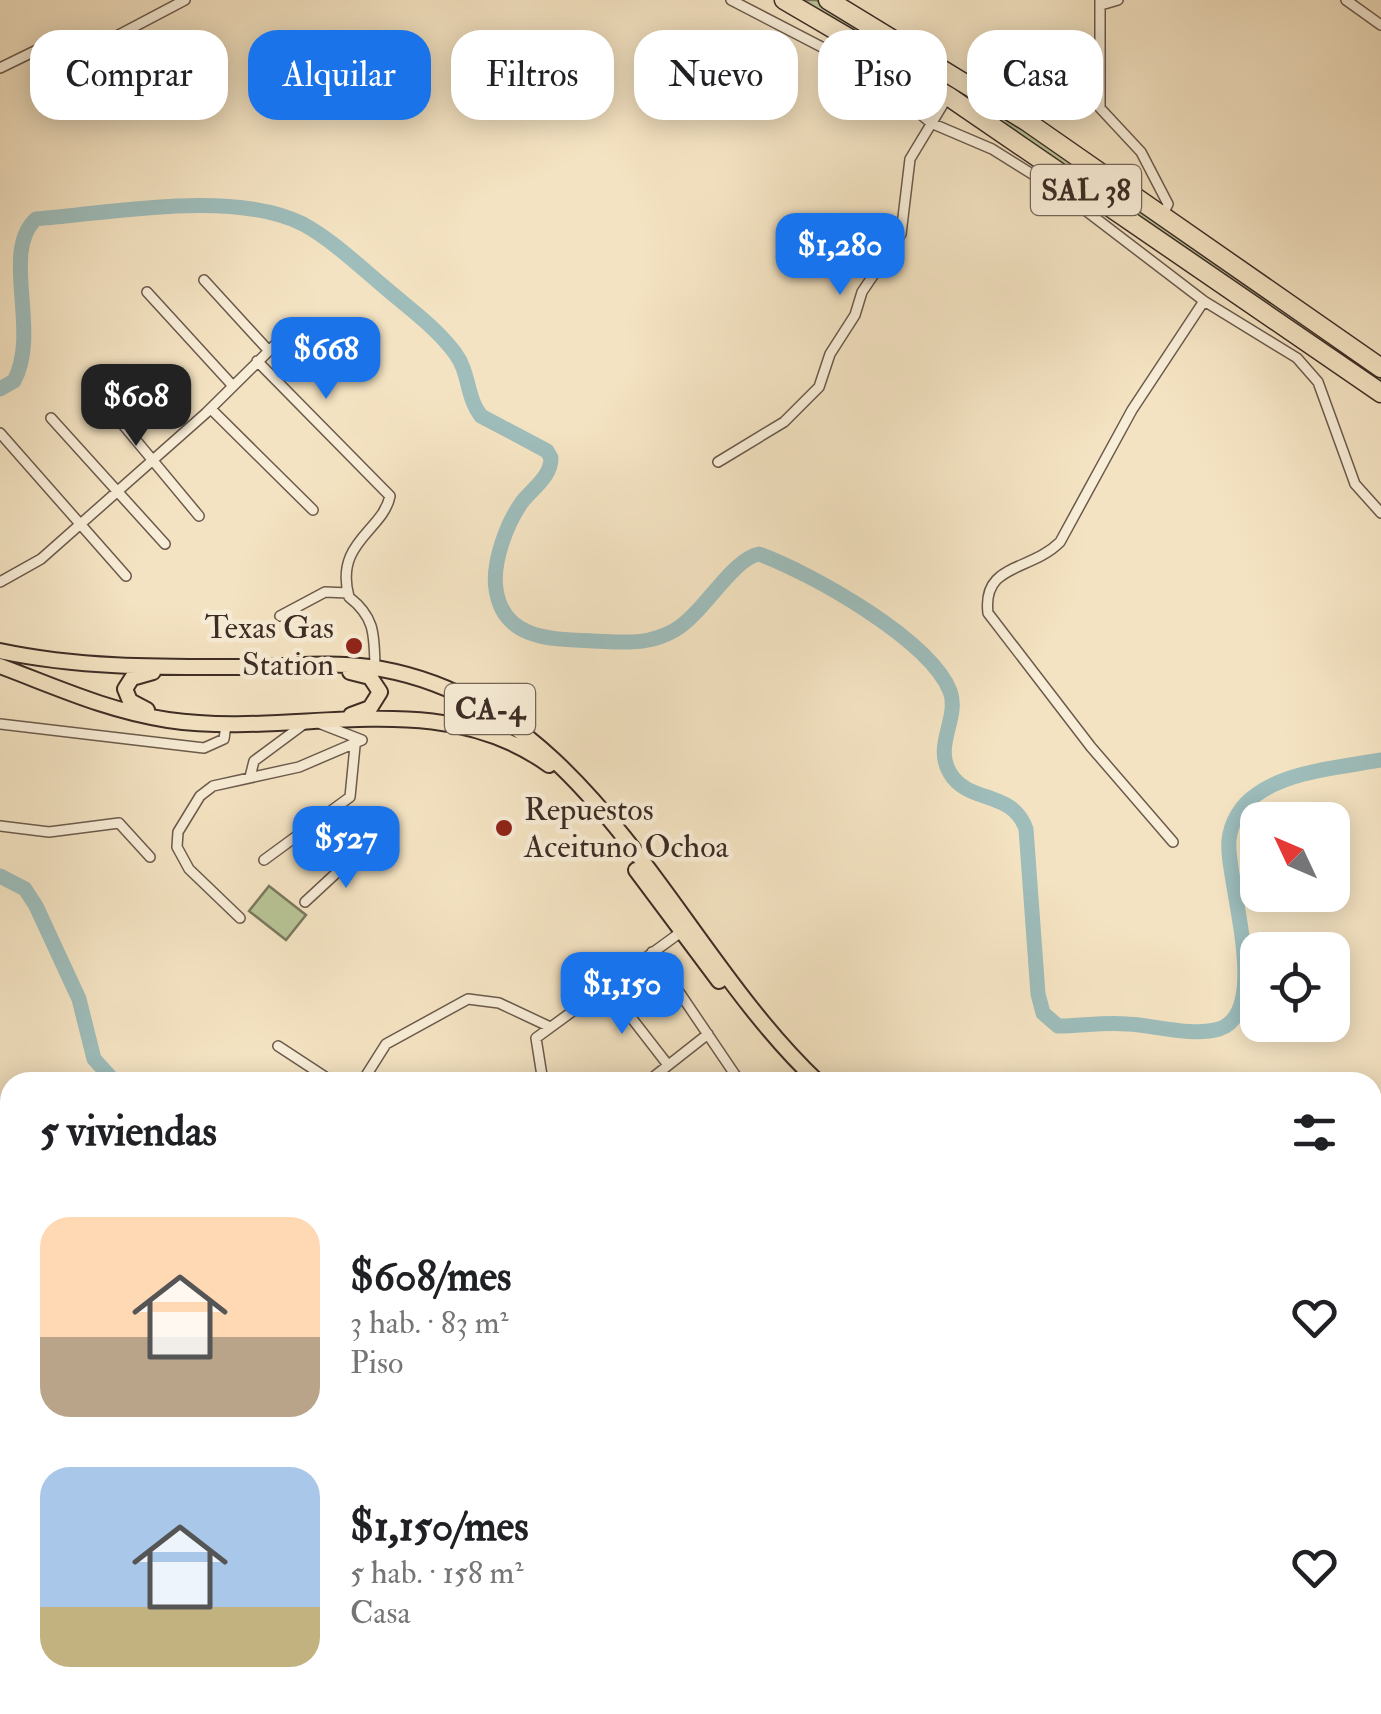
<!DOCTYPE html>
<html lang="es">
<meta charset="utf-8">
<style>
:root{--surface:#fff;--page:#f2f2f2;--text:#202124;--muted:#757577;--accent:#1a73e8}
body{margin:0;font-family:"IM FELL Double Pica",serif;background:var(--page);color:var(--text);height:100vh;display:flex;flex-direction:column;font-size:38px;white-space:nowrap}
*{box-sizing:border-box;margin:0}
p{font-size:32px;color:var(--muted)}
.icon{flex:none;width:55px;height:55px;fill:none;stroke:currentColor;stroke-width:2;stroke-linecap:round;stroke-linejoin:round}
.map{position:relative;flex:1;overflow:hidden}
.panel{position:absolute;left:0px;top:1072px;width:1382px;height:642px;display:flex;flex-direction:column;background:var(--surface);border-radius:30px 30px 0 0;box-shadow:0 5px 25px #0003}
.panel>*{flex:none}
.top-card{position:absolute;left:30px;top:30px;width:1322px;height:90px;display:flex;gap:20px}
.needle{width:65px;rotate:314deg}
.controls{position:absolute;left:1240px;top:802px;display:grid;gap:20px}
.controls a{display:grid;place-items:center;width:110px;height:110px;border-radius:20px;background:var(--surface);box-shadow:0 5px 25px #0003;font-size:50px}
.price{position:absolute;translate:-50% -85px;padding:0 22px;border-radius:20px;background:var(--accent);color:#fff;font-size:32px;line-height:65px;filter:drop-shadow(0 2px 5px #0008)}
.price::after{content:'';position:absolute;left:50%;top:60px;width:30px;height:22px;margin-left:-15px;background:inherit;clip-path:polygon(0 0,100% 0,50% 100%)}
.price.on{background:#222;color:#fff}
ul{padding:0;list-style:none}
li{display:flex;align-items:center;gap:30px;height:250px;padding:0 40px}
li span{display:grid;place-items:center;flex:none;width:280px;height:200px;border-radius:30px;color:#555}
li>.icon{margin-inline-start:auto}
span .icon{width:120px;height:120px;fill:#fffc;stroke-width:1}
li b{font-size:42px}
h2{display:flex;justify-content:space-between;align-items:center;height:120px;padding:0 40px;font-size:42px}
.chip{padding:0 35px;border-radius:30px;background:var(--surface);box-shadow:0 5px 25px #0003;font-size:35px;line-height:90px}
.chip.on{background:var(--accent);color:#fff}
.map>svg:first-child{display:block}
.green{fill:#b8c496;stroke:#7a785e;stroke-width:2.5}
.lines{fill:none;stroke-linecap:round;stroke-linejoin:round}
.river{stroke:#9ebdbb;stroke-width:15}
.street-casing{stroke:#6b5a4c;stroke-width:12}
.primary-casing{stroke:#3d2c25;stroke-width:18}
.highway-casing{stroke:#3d2c25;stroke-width:21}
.street{stroke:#f8edd7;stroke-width:9}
.primary{stroke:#f4e3c2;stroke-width:14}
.highway{stroke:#f4e3c2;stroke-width:18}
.poi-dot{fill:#8f2418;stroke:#f8edd7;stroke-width:4}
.labels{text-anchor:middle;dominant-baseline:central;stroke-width:9;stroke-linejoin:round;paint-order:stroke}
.shield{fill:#f8edd7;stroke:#75665a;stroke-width:2.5}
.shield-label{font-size:30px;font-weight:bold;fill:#3d2c25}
.poi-label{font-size:32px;fill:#3d2c25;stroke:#f8edd7;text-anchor:end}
</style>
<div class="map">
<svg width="1381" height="1714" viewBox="0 0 1381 1714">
<rect width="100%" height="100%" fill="#f4e3c2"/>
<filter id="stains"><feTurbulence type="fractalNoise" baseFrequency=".002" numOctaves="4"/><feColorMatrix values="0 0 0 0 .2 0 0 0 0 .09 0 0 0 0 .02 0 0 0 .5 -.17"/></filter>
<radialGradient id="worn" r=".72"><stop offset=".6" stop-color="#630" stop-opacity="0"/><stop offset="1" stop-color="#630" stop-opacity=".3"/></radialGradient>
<path class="green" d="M 795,0 L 817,0 L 948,78 L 1381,373 L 1381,387 Z
M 269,886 L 306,915 L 286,940 L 249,911 Z
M 1381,1692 L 1381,1714 L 1245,1714 L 1246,1705 L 1372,1705 L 1373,1693 Z"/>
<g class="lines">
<path class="river" d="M 0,389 L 14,381 C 41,332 0,251 36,219 C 110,213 234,189 303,224 C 332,240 357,264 382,285 C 406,306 436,327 455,353 C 470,373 466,397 481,416 L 547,451 L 551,458 C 551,477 533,488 522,502 C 507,523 492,562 496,589 C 503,641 554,639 593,641 C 623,642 647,646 675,630 C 703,614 732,559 759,554 C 811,573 929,639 950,691 C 960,718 933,745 950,773 C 968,804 1013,790 1026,829 L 1038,994 L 1043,1013 L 1058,1026 C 1080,1026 1104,1022 1127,1024 C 1154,1025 1192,1037 1219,1029 C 1273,1012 1225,878 1229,840 C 1231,822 1241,805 1256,795 C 1288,771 1342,767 1381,760
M 0,876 L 25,889 L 36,906 L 79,999 L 94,1059 L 115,1082
M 996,1705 L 1000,1714"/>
<defs>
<path id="street" d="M 731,0 L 870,72 L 931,123 L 992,149 L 1064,194 L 1204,301 L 1297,358 L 1318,382 L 1355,484 L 1381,513
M 1100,0 L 1100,108 L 1141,152 L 1168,204 L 1163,214
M 1346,0 L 1381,25
M 1101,5 L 1118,0
M 0,68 L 39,49 L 111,39 L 185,0
M 204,280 L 269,351
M 147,292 L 233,386
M 257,361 L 390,496 C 383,531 334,542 349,597 C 376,618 374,636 375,668
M 105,403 L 199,516
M 211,409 L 313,510
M 51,418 L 165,544
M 0,433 L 126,576
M 718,462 L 784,422 L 819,387 L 830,354 L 855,315 L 862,292 L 901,234 L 910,159 L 948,96
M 0,582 L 41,559 L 206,413 L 285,335
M 280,616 L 325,592 L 348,593
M 0,724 L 204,748 L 224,739 L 226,725
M 321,724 L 362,740
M 250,777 L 254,761 L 304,724
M 0,826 L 49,832 L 119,823 L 150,857
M 309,829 L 340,871
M 1173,842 L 1091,747 L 988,613 C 982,563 1030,572 1060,542 L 1132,410 L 1204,301
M 264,860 L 350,797 L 355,746
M 305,902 L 360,851
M 240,918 L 189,869 L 177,847 L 178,832 L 200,796 L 213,786 L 299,767 L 362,740
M 652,952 L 740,1082
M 606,985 L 668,1065
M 278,1046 L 333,1082
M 362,1082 L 386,1044 L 468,999 L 499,1003 L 548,1026
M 543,1082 L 536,1038 L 681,932
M 647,1082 L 708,1034
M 0,1356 L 10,1367
M 0,1414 L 10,1409
M 1372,1440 L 1381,1437
M 1372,1552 L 1381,1545"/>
<path id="primary" d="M 0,651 C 85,669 170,667 256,667 C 293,666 333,662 369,667 C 592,699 672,945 818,1082
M 0,666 C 56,687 108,711 168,720 C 297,739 436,683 549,765
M 350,672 L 370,677 L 380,692 L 370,708 L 351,715
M 147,710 L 130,701 L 125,689 L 132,678 L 153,672
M 636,870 L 719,981
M 1372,1377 L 1381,1389"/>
<path id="highway" d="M 784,0 L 948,96 L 1381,393
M 828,0 L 1026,121 L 1381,368"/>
</defs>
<use href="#street" class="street-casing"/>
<use href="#primary" class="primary-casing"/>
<use href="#highway" class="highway-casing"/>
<use href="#street" class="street"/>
<use href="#primary" class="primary"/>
<use href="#highway" class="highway"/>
</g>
<g class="poi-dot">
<circle cx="354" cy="646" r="10"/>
<circle cx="504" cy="828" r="10"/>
</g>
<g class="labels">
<g class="shield">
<rect x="1031" y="165" width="110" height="50" rx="8"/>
<rect x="445" y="684" width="90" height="50" rx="8"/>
</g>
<g class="shield-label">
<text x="1086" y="190">SAL 38</text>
<text x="490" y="709">CA-4</text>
</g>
<g class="poi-label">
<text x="334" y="628">Texas Gas<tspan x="334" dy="37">Station</tspan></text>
<text x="524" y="810" text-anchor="start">Repuestos<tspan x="524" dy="37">Aceituno Ochoa</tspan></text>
</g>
</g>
<rect width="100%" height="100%" filter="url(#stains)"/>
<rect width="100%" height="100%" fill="url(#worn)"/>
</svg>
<div class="controls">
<a><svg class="needle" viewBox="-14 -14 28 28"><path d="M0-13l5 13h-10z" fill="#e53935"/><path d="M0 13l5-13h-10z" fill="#757577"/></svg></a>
<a><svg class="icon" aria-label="locate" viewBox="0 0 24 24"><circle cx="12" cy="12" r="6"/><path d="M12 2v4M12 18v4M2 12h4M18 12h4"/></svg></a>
</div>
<b class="price" style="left:840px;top:298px">$1,280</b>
<b class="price" style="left:326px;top:402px">$668</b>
<b class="price on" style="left:136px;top:449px">$608</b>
<b class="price" style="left:346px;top:891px">$527</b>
<b class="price" style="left:622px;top:1037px">$1,150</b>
<div class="top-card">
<a class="chip">Comprar</a>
<a class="chip on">Alquilar</a>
<a class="chip">Filtros</a>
<a class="chip">Nuevo</a>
<a class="chip">Piso</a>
<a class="chip">Casa</a>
</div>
<section class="panel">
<h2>5 viviendas<svg class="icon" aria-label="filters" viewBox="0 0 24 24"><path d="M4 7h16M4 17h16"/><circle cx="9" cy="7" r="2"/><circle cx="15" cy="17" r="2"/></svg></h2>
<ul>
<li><span style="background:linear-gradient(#ffd9b3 60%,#b9a48a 0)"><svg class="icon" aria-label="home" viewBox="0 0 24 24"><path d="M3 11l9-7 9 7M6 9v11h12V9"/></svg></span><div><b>$608/mes</b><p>3 hab. · 83 m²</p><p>Piso</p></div><svg class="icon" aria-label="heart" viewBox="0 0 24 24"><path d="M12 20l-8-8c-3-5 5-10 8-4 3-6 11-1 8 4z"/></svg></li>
<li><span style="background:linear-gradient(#a9c7e8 70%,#c2b280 0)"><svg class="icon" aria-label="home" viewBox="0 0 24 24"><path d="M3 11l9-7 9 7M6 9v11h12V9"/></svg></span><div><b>$1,150/mes</b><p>5 hab. · 158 m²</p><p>Casa</p></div><svg class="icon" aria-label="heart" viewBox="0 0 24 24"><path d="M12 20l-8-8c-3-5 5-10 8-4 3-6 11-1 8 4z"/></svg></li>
</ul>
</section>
</div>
